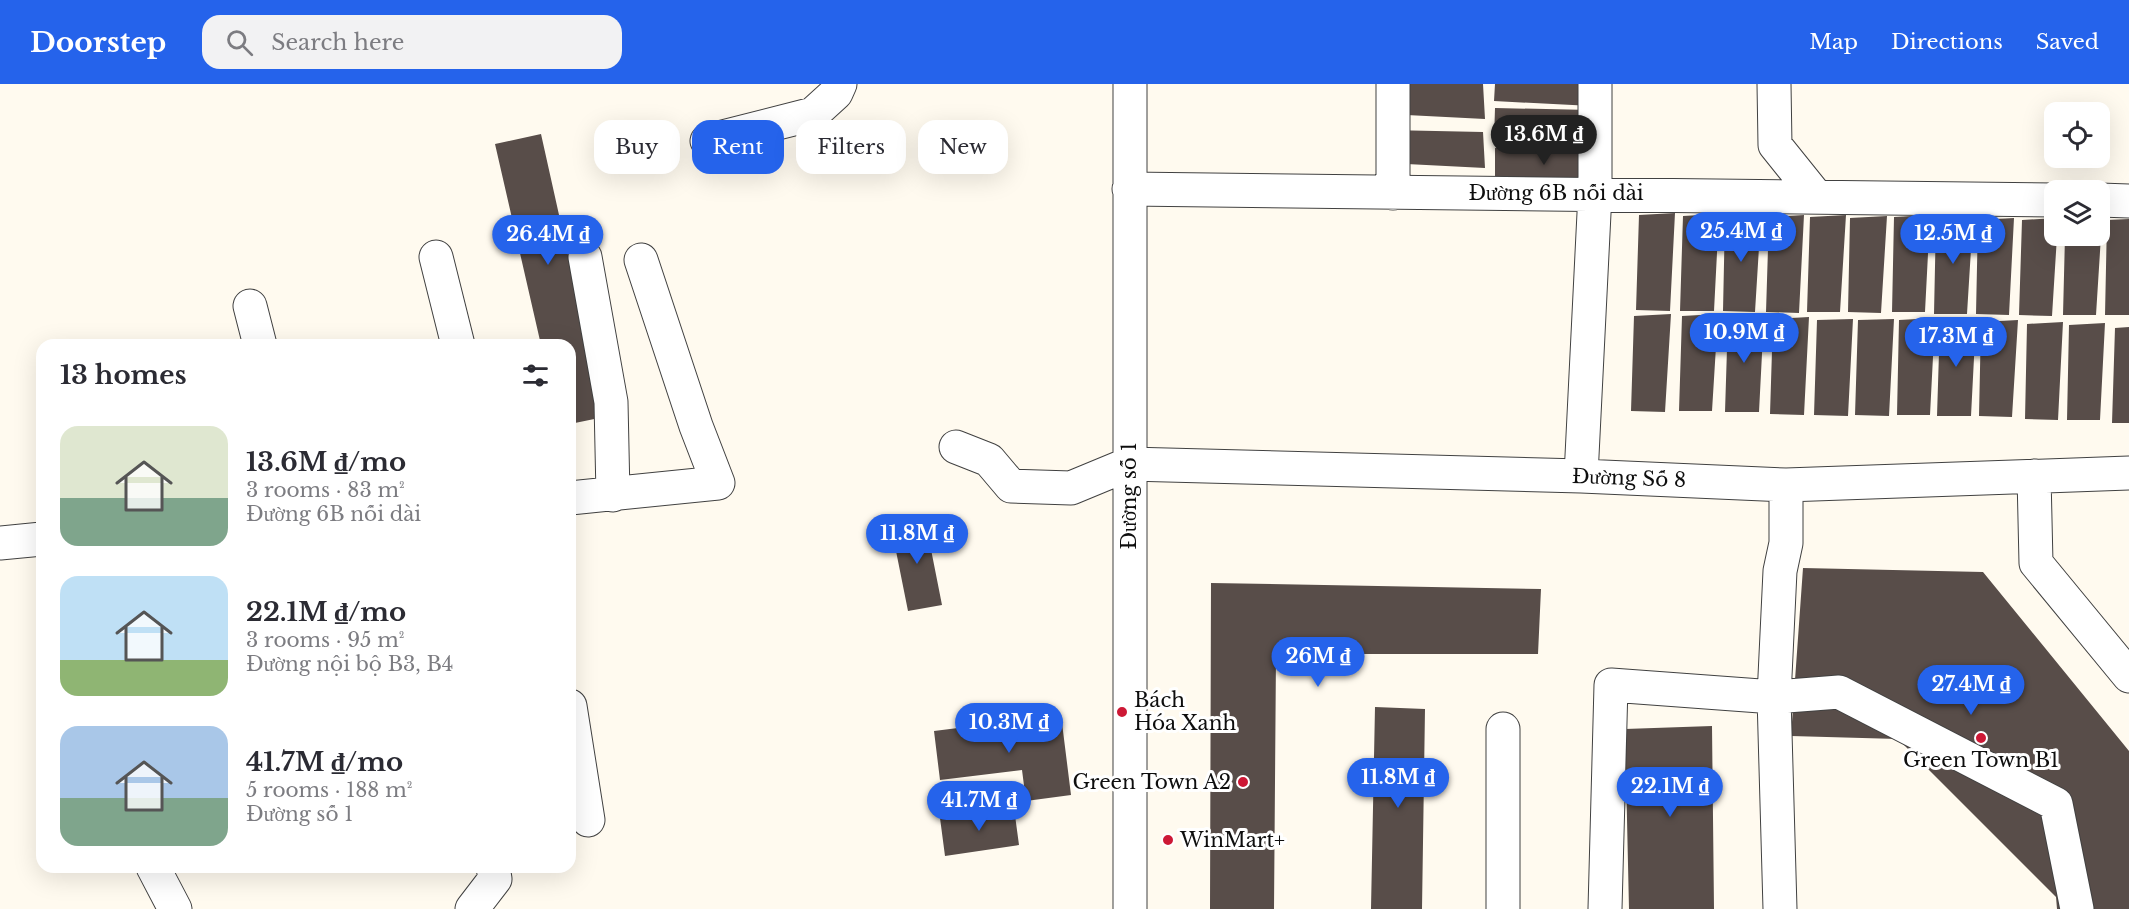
<!DOCTYPE html>
<meta charset="utf-8">
<style>
:root{--surface:#fff;--page:#f2f2f3;--text:#2b2b33;--muted:#7c7c81;--accent:#2563eb}
body{margin:0;font-family:"Libre Baskerville",serif;background:var(--page);color:var(--text);height:100vh;display:flex;flex-direction:column;font-size:22px;white-space:nowrap}
*{box-sizing:border-box;margin:0}
p{font-size:20px;color:var(--muted)}
.icon{flex:none;width:33px;height:33px;fill:none;stroke:currentColor;stroke-width:2;stroke-linecap:round;stroke-linejoin:round}
.map{position:relative;flex:1;overflow:hidden}
.side{position:absolute;left:36px;top:255px;width:540px;height:534px;display:flex;flex-direction:column;background:var(--surface);border-radius:18px;box-shadow:0 6px 24px #0002}
.side>*{flex:none}
.top-card{position:absolute;left:594px;top:36px;width:570px;height:54px;display:flex;gap:12px}
.buttons{position:absolute;left:2044px;top:18px;display:grid;gap:12px}
.buttons a{display:grid;place-items:center;width:66px;height:66px;border-radius:12px;background:var(--surface);box-shadow:0 6px 24px #0002;font-size:30px}
.price{position:absolute;translate:-50% -51px;padding:0 14px;border-radius:21px;background:var(--accent);color:#fff;font-size:20px;line-height:39px;filter:drop-shadow(0 2px 3px #0008)}
.price::after{content:'';position:absolute;left:50%;top:36px;width:18px;height:14px;margin-left:-9px;background:inherit;clip-path:polygon(0 0,100% 0,50% 100%)}
.price.current{background:#222;color:#fff}
ul{padding:0;list-style:none}
li{display:flex;align-items:center;gap:18px;height:150px;padding:0 24px}
li span{display:grid;place-items:center;flex:none;width:168px;height:120px;border-radius:18px;color:#555}
li>.icon{margin-inline-start:auto}
span .icon{width:72px;height:72px;fill:#fffc;stroke-width:1}
li b{font-size:26px}
h2{display:flex;justify-content:space-between;align-items:center;height:72px;padding:0 24px;font-size:26px}
.pill{padding:0 21px;border-radius:18px;background:var(--surface);box-shadow:0 6px 24px #0002;font-size:21px;line-height:54px}
.pill.current{background:var(--accent);color:#fff}
header{display:flex;align-items:center;gap:36px;box-sizing:border-box;height:84px;padding:0 30px;background:var(--accent);color:#fff}
header strong{font-size:28px}
nav{display:flex;gap:33px;margin-inline-start:auto;font-size:21px}
.search{width:420px;height:54px;background:var(--page);display:flex;align-items:center;gap:15px;box-sizing:border-box;padding:0 21px;border-radius:18px;color:var(--muted);font-size:22px}
.map>svg:first-child{display:block}
.building{fill:#584d49}
.lines{fill:none;stroke-linecap:round;stroke-linejoin:round}
.minor-casing{stroke:#414141;stroke-width:35}
.minor{stroke:#fff;stroke-width:33}
.poi-dot{fill:#cd1835;stroke:#fff;stroke-width:2}
.labels{text-anchor:middle;dominant-baseline:central;stroke-width:6;stroke-linejoin:round;paint-order:stroke}
.street-label{font-size:20px;fill:#0e0e0e;stroke:#fff}
.poi-label{font-size:20px;fill:#0e0e0e;stroke:#fff;text-anchor:start}
</style>
<header>
<strong>Doorstep</strong>
<div class="search"><svg class="icon" aria-label="search" viewBox="0 0 24 24"><circle cx="10" cy="10" r="6"/><path d="M15 15l6 6"/></svg>Search here</div>
<nav><a>Map</a><a>Directions</a><a>Saved</a></nav>
</header>
<div class="map">
<svg width="2129" height="825" viewBox="0 0 2129 825">
<rect width="100%" height="100%" fill="#fffaef"/>
<path class="building" d="M 1387,0 L 1483,0 L 1485,35 L 1387,30 Z
M 1495,0 L 1591,0 L 1592,22 L 1494,17 Z
M 1495,24 L 1590,26 L 1592,61 L 1494,57 Z
M 1388,46 L 1483,48 L 1485,84 L 1387,79 Z
M 541,50 L 604,333 L 570,340 L 570,261 L 541,261 L 495,60 Z
M 1495,64 L 1590,66 L 1592,102 L 1495,97 Z
M 1675,129 L 1670,227 L 1636,226 L 1639,131 Z
M 1719,130 L 1714,227 L 1680,227 L 1683,132 Z
M 1761,131 L 1755,228 L 1723,227 L 1725,132 Z
M 1804,131 L 1799,229 L 1766,228 L 1769,133 Z
M 1846,131 L 1840,228 L 1807,228 L 1810,133 Z
M 1930,131 L 1925,228 L 1892,228 L 1894,133 Z
M 1887,132 L 1881,229 L 1848,228 L 1850,134 Z
M 1973,133 L 1967,230 L 1934,230 L 1936,135 Z
M 2014,134 L 2009,231 L 1976,230 L 1978,136 Z
M 2055,134 L 2057,152 L 2052,232 L 2019,231 L 2022,136 Z
M 2129,135 L 2129,231 L 2105,231 L 2107,136 Z
M 2065,152 L 2101,152 L 2096,231 L 2063,231 Z
M 1671,230 L 1665,328 L 1631,327 L 1634,232 Z
M 1718,230 L 1712,327 L 1679,327 L 1682,232 Z
M 1764,231 L 1759,328 L 1725,328 L 1728,233 Z
M 1809,233 L 1804,331 L 1770,330 L 1773,235 Z
M 1935,234 L 1930,331 L 1897,331 L 1899,236 Z
M 1853,235 L 1848,332 L 1814,331 L 1817,236 Z
M 1894,235 L 1889,332 L 1855,331 L 1858,236 Z
M 1976,235 L 1971,332 L 1937,332 L 1940,237 Z
M 2018,236 L 2012,333 L 1979,332 L 1981,238 Z
M 2063,238 L 2058,336 L 2025,335 L 2027,240 Z
M 2105,239 L 2100,336 L 2067,336 L 2069,241 Z
M 2129,243 L 2129,339 L 2112,339 L 2115,244 Z
M 925,435 L 942,521 L 908,527 L 891,442 Z
M 1803,484 L 1983,488 L 2129,667 L 2129,825 L 2057,825 L 2056,813 L 1898,655 L 1791,652 Z
M 1211,499 L 1541,505 L 1538,570 L 1276,570 L 1274,825 L 1210,825 Z
M 1375,623 L 1425,625 L 1422,825 L 1371,825 Z
M 1061,631 L 1071,711 L 1026,717 L 1022,686 L 940,696 L 934,647 Z
M 1712,642 L 1714,825 L 1629,825 L 1625,645 Z
M 1014,724 L 1019,761 L 945,772 L 940,734 Z"/>
<g class="lines">
<defs>
<path id="minor" d="M 1393,0 L 1393,109
M 1774,0 L 1775,61 L 1816,112
M 707,57 L 813,30 L 836,9 L 840,0
M 1129,105 L 2055,116
M 2100,116 L 2129,117
M 436,173 L 458,261
M 585,173 L 611,318 L 613,411
M 250,222 L 260,261
M 956,363 L 989,376 L 1011,402 L 1071,404 L 1129,380 L 1581,392 L 1786,401 L 2129,389
M 1581,392 L 1595,109 L 1595,0
M 2034,392 L 2036,479 L 2129,592
M 570,414 L 718,399 L 696,342 L 641,176
M 0,459 L 42,455
M 570,622 L 588,736
M 153,783 L 175,825
M 472,825 L 495,795 L 493,783
M 1130,825 L 1130,0
M 1503,825 L 1503,645
M 1605,825 L 1611,601 L 1774,613 L 1839,608 L 2056,720 L 2077,825
M 1780,825 L 1774,613 L 1780,487 L 1786,459 L 1786,401"/>
</defs>
<use href="#minor" class="minor-casing"/>
<use href="#minor" class="minor"/>
</g>
<g class="poi-dot">
<circle cx="1122" cy="628" r="6"/>
<circle cx="1981" cy="654" r="6"/>
<circle cx="1243" cy="698" r="6"/>
<circle cx="1168" cy="756" r="6"/>
</g>
<g class="labels">
<g class="street-label">
<text x="1556" y="109">Đường 6B nối dài</text>
<text transform="translate(1629 394) rotate(2)">Đường Số 8</text>
<text transform="translate(1129 412) rotate(-90)">Đường số 1</text>
</g>
<g class="poi-label">
<text x="1134" y="616">Bách<tspan x="1134" dy="23">Hóa Xanh</tspan></text>
<text x="1981" y="676" text-anchor="middle">Green Town B1</text>
<text x="1231" y="698" text-anchor="end">Green Town A2</text>
<text x="1180" y="756">WinMart+</text>
</g>
</g>
</svg>
<div class="buttons">
<a><svg class="icon" aria-label="locate" viewBox="0 0 24 24"><circle cx="12" cy="12" r="6"/><path d="M12 2v4M12 18v4M2 12h4M18 12h4"/></svg></a>
<a><svg class="icon" aria-label="layers" viewBox="0 0 24 24"><path d="M12 4l9 5-9 5-9-5zM3 14l9 5 9-5"/></svg></a>
</div>
<b class="price current" style="left:1544px;top:82px">13.6M ₫</b>
<b class="price" style="left:1741px;top:179px">25.4M ₫</b>
<b class="price" style="left:1953px;top:181px">12.5M ₫</b>
<b class="price" style="left:548px;top:182px">26.4M ₫</b>
<b class="price" style="left:1744px;top:280px">10.9M ₫</b>
<b class="price" style="left:1956px;top:284px">17.3M ₫</b>
<b class="price" style="left:917px;top:481px">11.8M ₫</b>
<b class="price" style="left:1318px;top:604px">26M ₫</b>
<b class="price" style="left:1971px;top:632px">27.4M ₫</b>
<b class="price" style="left:1009px;top:670px">10.3M ₫</b>
<b class="price" style="left:1398px;top:725px">11.8M ₫</b>
<b class="price" style="left:1670px;top:734px">22.1M ₫</b>
<b class="price" style="left:979px;top:748px">41.7M ₫</b>
<div class="top-card">
<a class="pill">Buy</a>
<a class="pill current">Rent</a>
<a class="pill">Filters</a>
<a class="pill">New</a>
</div>
<section class="side">
<h2>13 homes<svg class="icon" aria-label="filters" viewBox="0 0 24 24"><path d="M4 7h16M4 17h16"/><circle cx="9" cy="7" r="2"/><circle cx="15" cy="17" r="2"/></svg></h2>
<ul>
<li><span style="background:linear-gradient(#dfe7d0 60%,#7fa58c 0)"><svg class="icon" aria-label="home" viewBox="0 0 24 24"><path d="M3 11l9-7 9 7M6 9v11h12V9"/></svg></span><div><b>13.6M ₫/mo</b><p>3 rooms · 83 m²</p><p>Đường 6B nối dài</p></div></li>
<li><span style="background:linear-gradient(#bfe0f5 70%,#8fb573 0)"><svg class="icon" aria-label="home" viewBox="0 0 24 24"><path d="M3 11l9-7 9 7M6 9v11h12V9"/></svg></span><div><b>22.1M ₫/mo</b><p>3 rooms · 95 m²</p><p>Đường nội bộ B3, B4</p></div></li>
<li><span style="background:linear-gradient(#a9c7e8 60%,#7fa58c 0)"><svg class="icon" aria-label="home" viewBox="0 0 24 24"><path d="M3 11l9-7 9 7M6 9v11h12V9"/></svg></span><div><b>41.7M ₫/mo</b><p>5 rooms · 188 m²</p><p>Đường số 1</p></div></li>
</ul>
</section>
</div>
